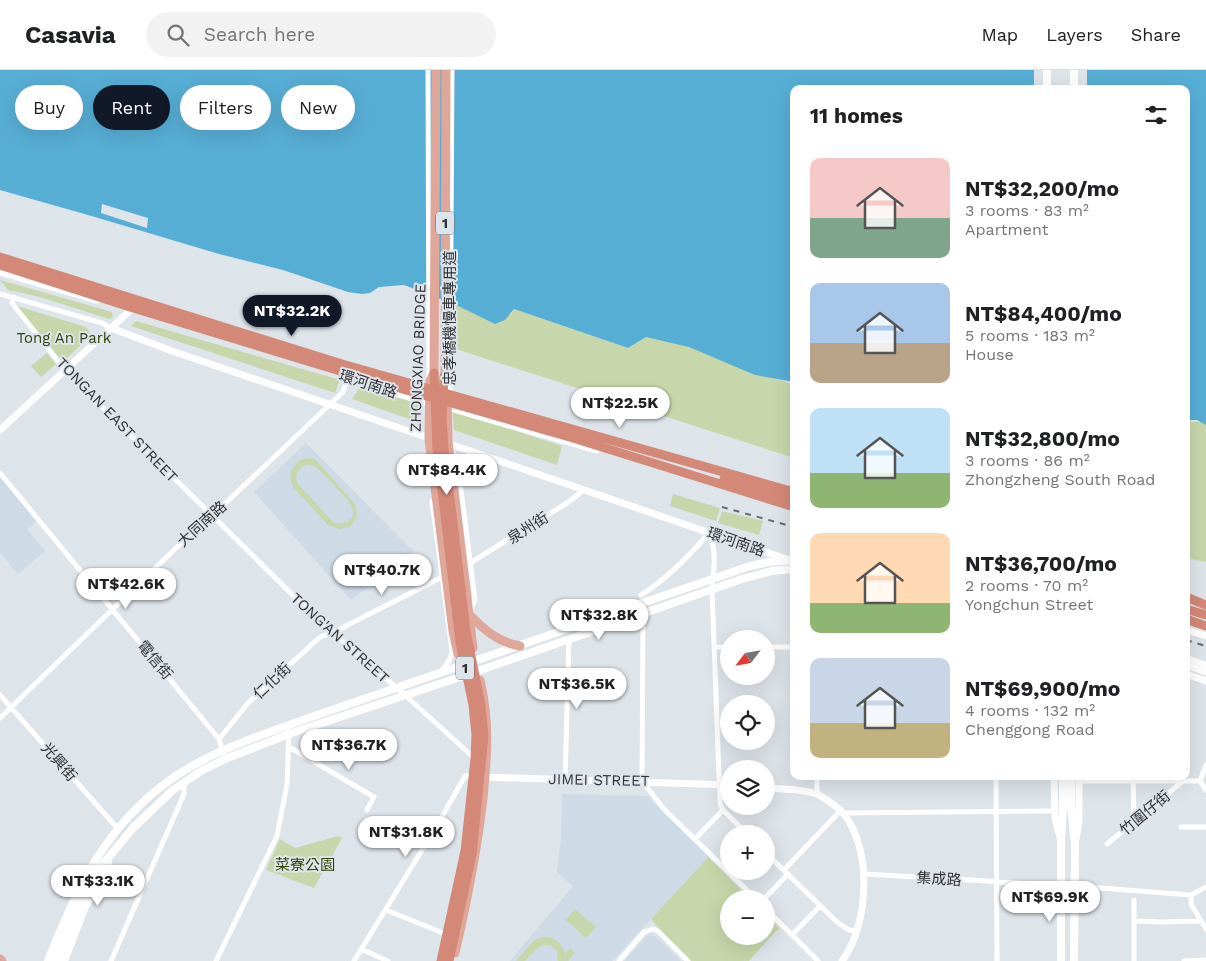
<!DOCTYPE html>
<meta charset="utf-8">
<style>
:root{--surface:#fff;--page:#f2f2f2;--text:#202124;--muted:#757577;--line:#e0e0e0;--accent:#111827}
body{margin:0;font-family:"Work Sans","Noto Sans TC",sans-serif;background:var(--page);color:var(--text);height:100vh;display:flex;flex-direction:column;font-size:19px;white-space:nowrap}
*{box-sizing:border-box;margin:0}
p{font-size:16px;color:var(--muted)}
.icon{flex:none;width:28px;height:28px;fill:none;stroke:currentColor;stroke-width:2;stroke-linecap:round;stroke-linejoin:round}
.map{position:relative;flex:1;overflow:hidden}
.panel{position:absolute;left:790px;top:15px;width:400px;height:695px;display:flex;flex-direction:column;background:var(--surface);border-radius:10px;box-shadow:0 5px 20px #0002}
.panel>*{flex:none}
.banner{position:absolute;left:15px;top:15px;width:475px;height:45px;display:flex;gap:10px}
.needle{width:32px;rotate:239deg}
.fabs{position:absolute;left:720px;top:560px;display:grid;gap:10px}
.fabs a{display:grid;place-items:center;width:55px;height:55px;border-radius:50%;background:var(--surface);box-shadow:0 5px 20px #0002;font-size:25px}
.price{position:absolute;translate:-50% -42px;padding:0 11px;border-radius:18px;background:#fff;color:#222;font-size:16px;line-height:32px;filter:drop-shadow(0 1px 2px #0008)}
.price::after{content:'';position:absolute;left:50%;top:30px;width:15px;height:11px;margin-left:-8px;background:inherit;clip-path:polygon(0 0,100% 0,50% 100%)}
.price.on{background:var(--accent);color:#fff}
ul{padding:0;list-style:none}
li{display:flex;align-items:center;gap:15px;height:125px;padding:0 20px}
li span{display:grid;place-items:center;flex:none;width:140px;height:100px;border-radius:10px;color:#555}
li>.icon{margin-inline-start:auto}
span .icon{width:60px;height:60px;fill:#fffc;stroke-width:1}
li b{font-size:21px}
h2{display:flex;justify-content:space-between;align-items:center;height:60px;padding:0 20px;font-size:21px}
.tag{padding:0 18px;border-radius:22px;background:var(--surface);box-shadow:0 5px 20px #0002;font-size:18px;line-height:45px}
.tag.on{background:var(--accent);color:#fff}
header{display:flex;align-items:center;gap:30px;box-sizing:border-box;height:70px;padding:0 25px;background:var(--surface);border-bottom:1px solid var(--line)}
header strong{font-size:24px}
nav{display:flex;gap:28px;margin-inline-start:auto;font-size:18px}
.search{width:350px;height:45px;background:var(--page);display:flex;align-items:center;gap:12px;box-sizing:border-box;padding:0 18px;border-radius:28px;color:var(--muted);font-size:19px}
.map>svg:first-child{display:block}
.built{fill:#cedae6}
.green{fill:#c7d7ab;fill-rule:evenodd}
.water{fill:#57aed5}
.pier{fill:#dde4ea}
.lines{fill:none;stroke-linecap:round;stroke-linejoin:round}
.minor{stroke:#fff;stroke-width:5}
.tertiary{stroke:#fff;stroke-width:7}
.secondary{stroke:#fff;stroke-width:8}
.primary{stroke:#dfa69a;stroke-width:9}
.trunk{stroke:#d48878;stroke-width:9}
.rail{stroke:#676b6f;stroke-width:2;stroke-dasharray:6 6;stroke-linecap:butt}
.labels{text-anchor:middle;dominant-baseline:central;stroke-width:4;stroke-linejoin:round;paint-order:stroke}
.shield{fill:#dde4ea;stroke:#64676b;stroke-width:1}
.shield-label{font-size:14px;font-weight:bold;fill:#303235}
.street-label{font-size:15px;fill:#303235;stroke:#dde4ea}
.park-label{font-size:15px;fill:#33420b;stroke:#dde4ea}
</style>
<header>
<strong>Casavia</strong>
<div class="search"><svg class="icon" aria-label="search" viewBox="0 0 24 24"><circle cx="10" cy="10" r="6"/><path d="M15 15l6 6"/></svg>Search here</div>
<nav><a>Map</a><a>Layers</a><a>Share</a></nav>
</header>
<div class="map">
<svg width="1206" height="891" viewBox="0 0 1206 891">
<rect width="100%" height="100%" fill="#dde4ea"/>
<path class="built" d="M 306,373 L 414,482 L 351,530 L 254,422 Z
M 0,406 L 37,451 L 27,459 L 45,481 L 18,504 L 0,483 Z
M 562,724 L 647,726 L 708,787 L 612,891 L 510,891 L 573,816 L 557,802 L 561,769 Z
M 650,865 L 655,866 L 681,891 L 624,891 L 647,866 Z"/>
<path class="green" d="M 0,210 L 112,242 L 113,247 L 109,249 L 40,227 L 8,220 Z
M 456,235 L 495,253 L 511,244 L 514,239 L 628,278 L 646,267 L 668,269 L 794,315 L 794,388 L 453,278 Z
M 17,236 L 86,257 L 90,263 L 88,268 L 63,292 Z
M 136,251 L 340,310 L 335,323 L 131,256 Z
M 47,283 L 56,294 L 41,307 L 31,296 Z
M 360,317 L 422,334 L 414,341 L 415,351 L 352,329 Z
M 452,340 L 562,376 L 557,395 L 454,360 Z
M 1186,352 L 1206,352 L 1206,492 L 1186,488 Z
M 308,388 L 315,389 L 354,433 L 356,437 L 357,447 L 350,457 L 340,459 L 328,455 L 293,417 L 290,407 L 292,399 L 300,390 ZM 306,395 C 310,395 314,395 317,398 C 324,404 349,430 352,437 C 357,452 343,455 333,452 L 298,414 C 294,405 298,398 306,395 Z
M 673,424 L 720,438 L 716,451 L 670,436 Z
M 722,441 L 763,451 L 759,465 L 718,453 Z
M 338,766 L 342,768 L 314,818 L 266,800 L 280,769 L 295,778 Z
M 708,787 L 750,829 L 729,829 L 729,866 L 766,866 L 766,845 L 780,859 L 776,861 L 749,891 L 690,891 L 677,880 L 651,849 Z
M 575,839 L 596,857 L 586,868 L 566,850 Z
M 543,867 C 555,867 562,873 565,884 L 570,878 L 575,883 L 568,891 L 558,891 L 557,881 C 545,866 534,881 525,891 L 516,891 L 533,871 Z"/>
<path class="water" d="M 0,0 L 1206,0 L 1206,355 L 1197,350 L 1186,350 L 1186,19 L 794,19 L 794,312 L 755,305 L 689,277 L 646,267 L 628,278 L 514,239 L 505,250 L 495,254 L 456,235 L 404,215 L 379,217 L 370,223 L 362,224 L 348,222 L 283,200 L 219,184 L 95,147 L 0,120 Z"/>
<path class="pier" d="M 1034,0 L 1087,0 L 1087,19 L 1034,19 Z
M 102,134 L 148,148 L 147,158 L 101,143 Z"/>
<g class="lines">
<path class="minor" d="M 428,0 L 429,309
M 0,224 L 102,253 L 111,258
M 14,227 L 12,233 L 65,300 L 98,333 L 318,550 L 405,625 L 472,686
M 450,327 L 452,0
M 450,379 L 457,388 L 475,530 L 470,541
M 0,403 L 219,669 L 225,689
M 432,431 L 452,581 L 450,589 L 442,601
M 470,493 L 567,433 L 584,420
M 641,525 C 667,509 689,486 709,463 C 717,481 714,499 712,519 L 720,733 L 723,740 L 747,764
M 643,543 L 642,711 L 664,739 L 756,829
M 715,577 L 729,577
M 766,577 L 794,577
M 0,625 L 118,759
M 0,648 L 206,449 L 216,442 L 343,322 L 350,302
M 219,669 L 248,633 L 320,567 L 332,563 L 442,507
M 289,677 L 374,727 L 367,740
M 817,706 L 817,724
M 996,706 L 997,891
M 1133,706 L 1134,752
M 565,710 L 569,569
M 1079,711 L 1200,711
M 1200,711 L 1206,695
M 1200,711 L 1206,720
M 843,743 L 1055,741
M 1181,757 L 1206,757
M 695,769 L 723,740
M 1107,774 L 1183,711
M 766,783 L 837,852 L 849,860 L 857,861
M 784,800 L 841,740
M 864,804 L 1075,816 L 1191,825 L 1206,817
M 1191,825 L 1191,834 L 1206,859
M 764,829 L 788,804
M 1134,830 L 1134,891
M 766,839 L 818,891
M 386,840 L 448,865
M 1134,851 L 1162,852 L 1201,851
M 792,865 L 820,836
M 361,879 L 388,891
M 111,891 L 184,724 L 184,712
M 216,891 L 277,766 L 287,714 L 289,662
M 354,891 L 438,754 L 465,706 L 470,706
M 619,891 L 644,862 L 653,859 L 658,861 L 688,891
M 1184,891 L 1206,890"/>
<path class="tertiary" d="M 0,202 L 96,230
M 111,258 L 172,281 L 432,369
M 386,319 L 398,324 L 432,334
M 443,336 L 596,380
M 0,360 L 136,235
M 444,372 L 789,490
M 1186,560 L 1206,566
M 1186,595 L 1206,602
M 1186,604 L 1206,611
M 1054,706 L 1055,748 L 1060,768
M 482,707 L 729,715
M 766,718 C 781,719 806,719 819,725 C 827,730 837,736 843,743 C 873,779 869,855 842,891
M 1076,769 L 1079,752 L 1079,706"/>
<path class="secondary" d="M 1047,0 L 1047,19
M 1074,0 L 1074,19
M 1186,589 L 1206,596
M 1071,706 L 1071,736 L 1075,774 L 1074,891
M 97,801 L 133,758 L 173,720 L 201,701 L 225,689 L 289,664 L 478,601 L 742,509 L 772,501 L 794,499
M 48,891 C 75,823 100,766 158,719 C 194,690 235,674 278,659 C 315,645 353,633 390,620 C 510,579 630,538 750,496 L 769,492 L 794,490
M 56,891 L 78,837 L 98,797
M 64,891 L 84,839 L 108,793
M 1061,891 L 1061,772 L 1063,736 L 1063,706"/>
<path class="primary" d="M 436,0 L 434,303 L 430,311 L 429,369 L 453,561 L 458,584
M 445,312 L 446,0
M 447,325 L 448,371 L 473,578
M 469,544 C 484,560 498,572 520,576
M 455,883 C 467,831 477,782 483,728 C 487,685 490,653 480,610
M 0,889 L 2,891"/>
<path class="trunk" d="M 0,187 L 342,294 L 794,422
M 0,195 L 130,237 L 340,301 L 573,368 L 794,437
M 434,303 L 437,378 L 460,572 L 473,635 L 476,665 L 475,689 L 465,781 L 441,891
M 444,306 L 442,349 L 444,379 L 466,561 L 481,636 L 484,666 L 472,784 L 449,891
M 724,409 L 794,430
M 1186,527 L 1206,535
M 1186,539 L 1206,545
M 1186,549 L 1206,556"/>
<path class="rail" d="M 722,437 L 794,457
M 1186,570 L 1206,576"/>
</g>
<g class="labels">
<g class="shield">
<rect x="436" y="141.5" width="18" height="23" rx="4"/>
<rect x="456" y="586.5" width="18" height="23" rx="4"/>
</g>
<g class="shield-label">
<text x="445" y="153">1</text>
<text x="465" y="598">1</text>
</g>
<g class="street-label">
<text transform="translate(450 248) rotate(-90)">忠孝橋機慢車專用道</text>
<text transform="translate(418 288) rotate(-88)">ZHONGXIAO BRIDGE</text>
<text transform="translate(368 314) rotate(18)">環河南路</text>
<text transform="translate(117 350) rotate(46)">TONGAN EAST STREET</text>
<text transform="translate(202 454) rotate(-42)">大同南路</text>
<text transform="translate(528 458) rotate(-32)">泉州街</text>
<text transform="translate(736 472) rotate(19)">環河南路</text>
<text transform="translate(340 568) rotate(42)">TONG'AN STREET</text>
<text transform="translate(155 590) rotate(50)">電信街</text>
<text transform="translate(272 611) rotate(-43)">仁化街</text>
<text transform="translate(59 692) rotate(49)">光興街</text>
<text transform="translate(599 710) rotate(1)">JIMEI STREET</text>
<text transform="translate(1145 743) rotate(-40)">竹圍仔街</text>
<text transform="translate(939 809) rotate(3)">集成路</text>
</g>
<g class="park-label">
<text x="64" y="268">Tong An Park</text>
<text x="305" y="795">菜寮公園</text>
</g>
</g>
</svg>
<div class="fabs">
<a><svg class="needle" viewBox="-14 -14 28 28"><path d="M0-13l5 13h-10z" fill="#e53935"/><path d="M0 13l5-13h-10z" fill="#757577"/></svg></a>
<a><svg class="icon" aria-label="locate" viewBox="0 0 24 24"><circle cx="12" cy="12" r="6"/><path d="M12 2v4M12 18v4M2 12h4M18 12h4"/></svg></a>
<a><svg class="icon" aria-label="layers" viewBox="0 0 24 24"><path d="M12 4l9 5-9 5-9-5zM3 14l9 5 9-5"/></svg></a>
<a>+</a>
<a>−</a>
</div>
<b class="price on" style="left:292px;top:267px">NT$32.2K</b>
<b class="price" style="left:620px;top:359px">NT$22.5K</b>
<b class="price" style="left:447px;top:426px">NT$84.4K</b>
<b class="price" style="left:382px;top:526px">NT$40.7K</b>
<b class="price" style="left:126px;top:540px">NT$42.6K</b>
<b class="price" style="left:599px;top:571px">NT$32.8K</b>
<b class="price" style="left:577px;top:640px">NT$36.5K</b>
<b class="price" style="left:349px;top:701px">NT$36.7K</b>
<b class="price" style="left:406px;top:788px">NT$31.8K</b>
<b class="price" style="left:98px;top:837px">NT$33.1K</b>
<b class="price" style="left:1050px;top:853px">NT$69.9K</b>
<div class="banner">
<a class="tag">Buy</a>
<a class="tag on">Rent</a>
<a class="tag">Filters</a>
<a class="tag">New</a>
</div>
<section class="panel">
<h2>11 homes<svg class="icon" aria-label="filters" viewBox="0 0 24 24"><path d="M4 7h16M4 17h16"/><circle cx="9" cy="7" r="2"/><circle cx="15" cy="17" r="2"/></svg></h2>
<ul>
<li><span style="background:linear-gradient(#f6c9c9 60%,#7fa58c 0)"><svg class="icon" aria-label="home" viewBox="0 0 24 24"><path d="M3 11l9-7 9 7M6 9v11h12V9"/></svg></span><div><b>NT$32,200/mo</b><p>3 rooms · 83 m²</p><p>Apartment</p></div></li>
<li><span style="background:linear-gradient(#a9c7e8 60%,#b9a48a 0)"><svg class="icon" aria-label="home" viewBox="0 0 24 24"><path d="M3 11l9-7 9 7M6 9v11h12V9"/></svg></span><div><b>NT$84,400/mo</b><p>5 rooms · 183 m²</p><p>House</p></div></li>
<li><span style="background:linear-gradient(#bfe0f5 65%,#8fb573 0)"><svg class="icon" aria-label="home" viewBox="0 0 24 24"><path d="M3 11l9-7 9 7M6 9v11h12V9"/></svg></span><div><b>NT$32,800/mo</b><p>3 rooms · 86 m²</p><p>Zhongzheng South Road</p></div></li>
<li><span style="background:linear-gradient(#ffd9b3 70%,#8fb573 0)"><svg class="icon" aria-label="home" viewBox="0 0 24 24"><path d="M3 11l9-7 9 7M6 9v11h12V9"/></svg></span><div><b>NT$36,700/mo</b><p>2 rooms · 70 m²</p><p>Yongchun Street</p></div></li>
<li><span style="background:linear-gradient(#c9d6e8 65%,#c2b280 0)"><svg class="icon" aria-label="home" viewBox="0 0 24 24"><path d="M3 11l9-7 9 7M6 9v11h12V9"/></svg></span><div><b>NT$69,900/mo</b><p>4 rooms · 132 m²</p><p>Chenggong Road</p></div></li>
</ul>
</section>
</div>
